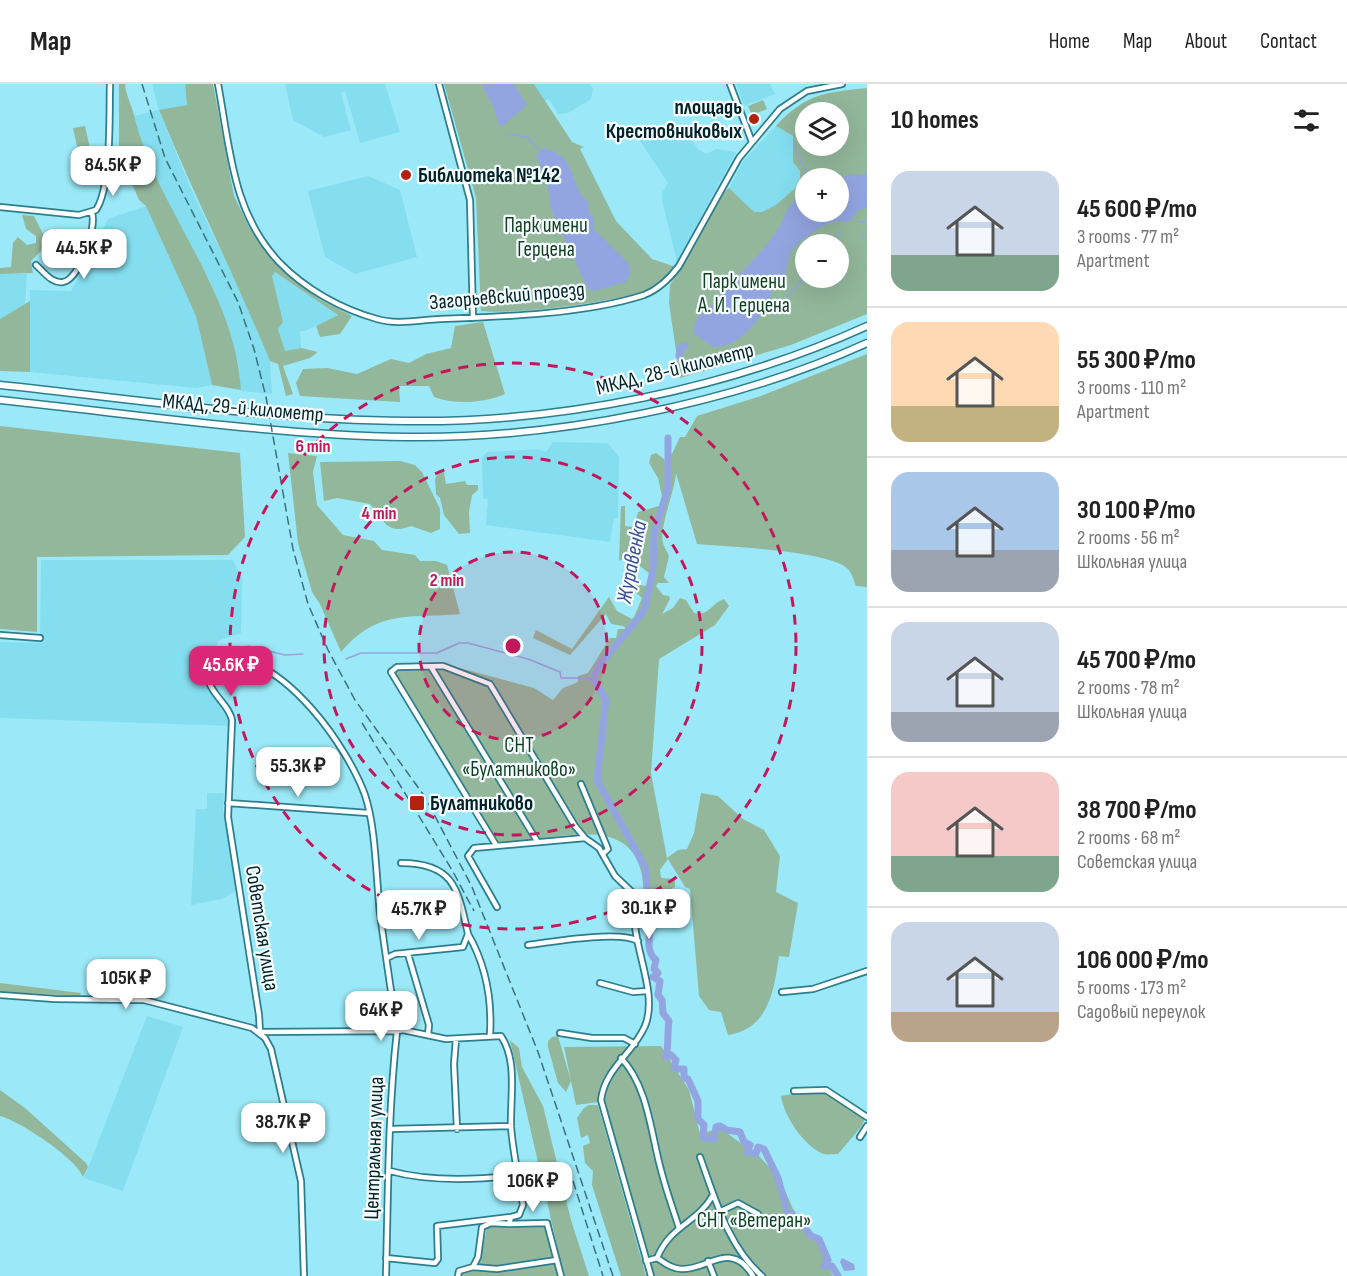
<!DOCTYPE html>
<meta charset="utf-8">
<style>
:root{--surface:#fff;--page:#f6f6f6;--text:#222;--muted:#767676;--line:#e0e0e0;--accent:#db2777}
body{margin:0;font-family:"Sofia Sans Condensed",sans-serif;background:var(--page);color:var(--text);height:100vh;display:flex;flex-direction:column;font-size:22px;white-space:nowrap}
*{box-sizing:border-box;margin:0}
p{font-size:20px;color:var(--muted)}
.icon{flex:none;width:33px;height:33px;fill:none;stroke:currentColor;stroke-width:2;stroke-linecap:round;stroke-linejoin:round}
.map{position:relative;flex:1;overflow:hidden}
.side{display:flex;flex-direction:column;background:var(--surface);width:480px}
.side>*{flex:none}
.fabs{position:absolute;left:795px;top:18px;display:grid;gap:12px}
.fabs a{display:grid;place-items:center;width:54px;height:54px;border-radius:50%;background:var(--surface);box-shadow:0 6px 24px #0002;font-size:30px}
.price{position:absolute;translate:-50% -51px;padding:0 14px;border-radius:12px;background:#fff;color:#222;font-size:20px;line-height:39px;filter:drop-shadow(0 2px 3px #0008)}
.price::after{content:'';position:absolute;left:50%;top:36px;width:18px;height:14px;margin-left:-9px;background:inherit;clip-path:polygon(0 0,100% 0,50% 100%)}
.price.on{background:var(--accent);color:#fff}
ul{padding:0;list-style:none}
li{display:flex;align-items:center;gap:18px;height:150px;padding:0 24px}
li+li{border-top:2px solid var(--line)}
li span{display:grid;place-items:center;flex:none;width:168px;height:120px;border-radius:18px;color:#555}
li>.icon{margin-inline-start:auto}
span .icon{width:72px;height:72px;fill:#fffc;stroke-width:1}
li b{font-size:26px}
h2{display:flex;justify-content:space-between;align-items:center;height:72px;padding:0 24px;font-size:26px}
header{display:flex;align-items:center;gap:36px;box-sizing:border-box;height:84px;padding:0 30px;background:var(--surface);border-bottom:2px solid var(--line)}
header strong{font-size:28px}
nav{display:flex;gap:33px;margin-inline-start:auto;font-size:21px}
main{display:flex;flex:1;min-height:0}
.map>svg:first-child{display:block}
.built{fill:#84deef}
.green{fill:#93b79b;fill-rule:evenodd}
.water{fill:#93a5e0}
.lines{fill:none;stroke-linecap:round;stroke-linejoin:round}
.stream{stroke:#93a5e0;stroke-width:1.5}
.river{stroke:#93a5e0;stroke-width:7}
.minor-casing{stroke:#2d7e8c;stroke-width:8}
.highway-casing{stroke:#2d7e8c;stroke-width:9}
.minor{stroke:#fff;stroke-width:4.5}
.highway{stroke:#fff;stroke-width:6}
.rail{stroke:#3d707a;stroke-width:1.5;stroke-dasharray:9 4.5;stroke-linecap:butt}
.ring{fill:none;stroke:#c2185b;stroke-width:3;stroke-dasharray:10 8}
.poi-dot{fill:#b12310;stroke:#f6fdfe;stroke-width:2}
.labels{text-anchor:middle;dominant-baseline:central;stroke-width:4.5;stroke-linejoin:round;paint-order:stroke}
.poi-label{font-size:21px;font-weight:bold;fill:#002228;stroke:#f6fdfe;text-anchor:start}
.park-label{font-size:21px;fill:#113e20;stroke:#f6fdfe}
.street-label{font-size:21px;fill:#002228;stroke:#f6fdfe}
.water-label{font-size:22px;font-style:italic;fill:#3d4e96;stroke:#f6fdfe}
.centre{fill:#c2185b;stroke:#f6fdfe;stroke-width:3}
.ring-label{font-size:18px;text-anchor:middle;font-weight:bold;fill:#c2185b;stroke:#f6fdfe;stroke-width:4.5;stroke-linejoin:round;paint-order:stroke}
</style>
<header>
<strong>Map</strong>
<nav><a>Home</a><a>Map</a><a>About</a><a>Contact</a></nav>
</header>
<main>
<div class="map">
<svg width="867" height="1192" viewBox="0 0 867 1192">
<rect width="100%" height="100%" fill="#9be9f8"/>
<path class="built" d="M 152,0 L 185,0 L 187,21 L 159,27 L 192,107 L 242,211 L 270,277 L 272,310 L 241,307 L 239,283 L 226,238 L 210,197 L 184,152 L 137,50 L 134,32 L 159,26 Z
M 285,0 L 385,0 L 400,48 L 360,59 L 345,7 L 341,9 L 351,46 L 324,53 L 293,36 Z
M 534,0 L 590,0 L 593,4 L 591,15 L 568,29 L 558,30 L 549,15 L 545,17 Z
M 736,0 L 770,0 L 775,10 L 744,22 Z
M 682,41 L 698,65 L 706,70 L 716,65 L 736,68 L 677,178 L 662,116 L 662,109 L 668,99 L 636,51 L 650,42 L 654,46 L 660,42 Z
M 776,42 L 793,52 L 793,78 L 800,87 L 800,100 L 763,138 L 729,104 L 744,76 Z
M 368,92 L 400,106 L 417,173 L 355,190 L 325,173 L 308,107 Z
M 146,122 L 196,232 L 212,301 L 196,304 L 30,288 L 30,206 L 71,207 L 108,135 Z
M 275,188 L 338,231 L 305,247 L 300,247 L 301,264 L 285,267 L 278,245 L 272,191 Z
M 0,190 L 27,190 L 25,220 L 0,235 Z
M 553,358 L 608,359 L 619,373 L 618,434 L 614,434 L 610,458 L 486,441 L 488,415 L 483,414 L 482,374 L 487,368 L 538,365 L 546,368 Z
M 41,476 L 233,476 L 242,494 L 241,549 L 218,557 L 203,597 L 231,632 L 231,642 L 0,634 L 0,558 L 40,559 Z
M 207,709 L 224,709 L 223,726 L 231,754 L 236,807 L 221,815 L 191,821 L 196,725 L 207,725 Z
M 147,932 L 183,943 L 123,1107 L 84,1094 Z"/>
<path class="green" d="M 119,0 L 125,0 C 126,11 131,20 134,31 C 157,126 235,205 241,306 L 212,301 L 196,232 L 146,122 L 139,116 L 119,69 Z
M 185,0 L 213,0 L 234,112 L 250,145 L 288,191 L 321,216 L 352,232 L 340,250 L 320,253 L 316,242 L 338,231 L 275,188 L 272,192 L 283,238 L 278,245 L 285,267 L 301,264 L 318,268 L 310,274 L 283,282 L 293,310 L 286,312 L 278,280 L 270,277 C 235,193 194,111 159,26 L 187,21 Z
M 444,0 L 534,0 L 572,58 L 584,63 L 580,65 L 616,137 L 652,175 L 676,183 C 666,191 660,200 647,206 C 617,218 514,231 481,227 L 476,114 Z
M 867,4 L 867,230 L 791,261 L 680,294 L 669,219 L 670,201 L 723,109 L 729,104 L 754,128 L 762,128 L 776,121 L 800,100 L 800,87 L 793,78 L 793,52 L 776,42 C 805,10 826,8 867,4 ZM 806,28 L 838,28 L 838,62 L 806,62 ZM 806,94 L 838,94 L 838,128 L 806,128 ZM 806,160 L 838,160 L 838,194 L 806,194 Z
M 763,16 L 767,25 L 752,31 L 748,22 Z
M 85,42 L 90,64 L 78,66 L 73,44 Z
M 22,131 L 34,132 L 48,160 L 31,177 L 33,189 L 0,190 L 0,184 L 11,183 L 13,159 L 18,153 L 27,161 L 36,159 L 36,152 L 26,145 Z
M 30,217 L 30,288 L 0,287 L 0,235 Z
M 483,238 L 505,310 C 485,319 455,321 434,313 L 429,302 L 399,302 L 400,318 L 300,312 L 296,299 L 303,285 L 327,284 L 357,290 L 391,275 L 409,279 L 426,270 L 451,264 L 455,242 Z
M 867,270 L 867,503 L 856,502 C 854,497 852,489 848,485 C 828,466 728,463 697,460 L 676,389 C 675,407 659,443 663,459 C 664,463 667,467 669,472 L 664,493 L 669,499 L 658,499 L 656,502 L 663,511 L 669,512 L 670,515 L 662,530 L 673,524 L 680,514 L 686,516 L 694,529 C 708,533 712,519 724,515 L 729,522 L 715,541 L 659,575 L 651,689 L 667,774 L 678,766 L 687,765 L 694,749 L 701,709 L 718,712 L 743,735 L 764,746 L 780,772 L 776,808 L 798,819 L 789,873 L 779,872 C 774,906 769,945 728,951 L 721,928 L 709,926 L 699,912 L 690,805 L 685,803 L 668,775 L 660,786 L 661,794 L 675,795 L 675,803 L 664,809 L 644,809 C 641,716 549,763 493,757 L 387,585 L 396,579 L 445,580 L 534,604 L 553,616 L 563,604 L 578,598 L 578,592 L 588,589 L 610,554 L 616,554 L 618,545 L 627,545 L 623,542 L 611,540 L 606,530 L 570,571 L 533,554 L 536,546 L 572,565 L 609,513 L 617,527 L 632,535 L 634,533 L 642,514 L 629,502 L 634,500 L 646,502 L 653,492 L 637,480 L 637,467 L 631,461 L 624,474 L 619,477 L 621,422 L 625,422 L 625,442 L 631,443 L 635,440 L 638,428 L 659,422 L 663,417 L 658,394 L 649,379 L 651,371 L 656,369 L 664,375 L 667,390 L 670,390 L 671,372 L 680,353 L 685,353 L 697,332 L 761,312 Z
M 0,342 L 240,369 L 245,453 L 228,471 L 37,473 L 37,548 L 0,545 Z
M 288,369 L 317,372 L 313,388 L 317,421 L 343,451 L 374,457 L 382,466 L 415,471 L 420,477 L 436,477 L 447,481 L 460,530 C 409,535 379,524 341,568 L 320,520 L 312,508 L 298,459 Z
M 400,377 L 415,381 L 422,388 L 440,425 L 440,445 L 431,449 L 411,442 C 387,452 383,435 370,420 L 337,414 L 324,417 L 320,378 Z
M 440,386 L 444,388 L 446,400 L 465,397 L 467,401 L 478,401 L 478,406 L 472,411 L 469,428 L 470,449 L 459,450 L 444,431 L 440,414 L 436,410 L 435,395 Z
M 0,899 L 81,909 L 80,912 L 0,908 Z
M 558,952 L 571,997 L 566,1008 L 558,999 L 548,963 L 548,957 L 552,953 Z
M 510,956 L 519,964 L 522,983 L 543,1022 L 571,1136 L 589,1192 L 564,1192 Z
M 661,962 L 689,1006 L 700,1050 L 720,1044 L 760,1073 L 780,1095 L 793,1125 L 817,1155 L 833,1192 L 648,1192 L 598,1018 L 576,1021 L 564,963 Z
M 0,1006 L 25,1024 L 86,1079 L 88,1083 L 83,1093 C 77,1075 20,1037 0,1032 Z
M 808,1007 L 826,1009 L 865,1035 L 861,1043 L 838,1070 C 834,1070 827,1071 823,1070 C 803,1061 784,1032 781,1012 Z
M 589,1021 L 598,1021 L 646,1192 L 621,1192 L 592,1101 L 593,1087 L 585,1079 L 583,1062 L 590,1059 L 588,1051 L 581,1054 L 577,1034 L 584,1024 Z
M 551,1136 L 556,1174 L 562,1192 L 460,1192 L 462,1186 L 479,1180 L 488,1140 Z"/>
<path class="water" d="M 481,0 L 514,0 L 527,21 L 500,44 L 494,24 Z
M 543,64 C 579,72 567,98 588,118 L 589,131 L 593,132 L 594,145 L 630,181 L 630,191 L 626,198 L 594,207 L 588,205 L 551,125 L 547,97 L 536,72 Z
M 867,90 L 867,123 L 857,127 L 851,137 C 845,139 843,137 837,137 C 824,138 796,159 791,168 C 784,183 790,196 773,205 C 769,223 749,251 732,259 C 727,262 719,262 713,263 L 693,249 L 697,234 C 714,221 716,216 729,201 C 746,183 765,166 778,145 C 787,130 787,118 805,110 L 806,128 L 838,128 L 839,97 L 847,91 Z
M 842,1174 L 854,1180 L 855,1186 L 844,1187 L 840,1178 Z"/>
<g class="lines">
<path class="stream" d="M 507,50 L 527,53 L 540,67
M 795,58 L 796,66 L 807,90
M 802,91 L 808,91
M 859,138 L 867,138
M 862,151 L 867,151
M 828,160 L 842,147
M 774,232 L 806,190
M 677,262 L 680,264
M 238,569 L 248,562 L 285,571 L 303,570
M 346,575 L 361,569 L 437,569 L 459,559 L 468,559 L 528,575 L 560,588 L 561,594 L 593,594"/>
<path class="river" d="M 679,272 L 680,264 L 685,262
M 668,354 L 668,404 L 654,450 L 653,486 L 644,527 L 599,582 L 593,594 L 606,616 L 597,696 L 645,783 L 648,813 L 653,823 L 650,828 C 654,843 642,865 656,876 L 654,885 L 658,889 L 653,893 L 660,897 L 658,911 L 662,916 L 663,929 L 669,937 C 667,950 669,960 666,973 L 671,971 L 676,976 L 674,983 L 677,985 L 684,985 L 684,994 L 688,995 L 698,1017 L 698,1035 L 704,1041 L 703,1054 L 714,1055 L 716,1043 L 720,1042 L 727,1046 L 740,1048 L 744,1058 L 750,1061 L 747,1068 L 756,1070 L 758,1063 L 764,1065 L 778,1094 L 787,1127 L 800,1137 L 811,1152 L 819,1155 L 828,1176 L 824,1182 L 832,1182 L 838,1192"/>
<defs>
<path id="minor" d="M 218,0 C 230,64 232,128 279,178 C 305,205 341,225 377,235 C 396,241 420,236 440,235 C 501,233 586,230 644,211 C 657,206 670,194 679,182 L 739,74 L 780,25 L 807,7 L 842,0
M 439,0 L 470,116 L 473,234
M 730,0 L 752,58
M 0,123 L 79,131 L 96,126 C 112,102 109,30 110,0
M 36,181 C 44,188 52,200 63,198 C 79,196 97,144 92,129
M 0,551 L 40,554
M 431,583 L 537,757
M 581,700 L 608,765 L 603,770
M 228,719 L 368,729
M 496,761 L 391,588 L 397,583 L 443,582 L 490,600 L 575,742 L 585,754 L 599,764 L 615,792 L 634,810 C 637,820 634,832 635,842 C 638,873 657,913 645,942 C 633,970 605,984 601,1016 L 651,1192
M 497,823 L 468,772 L 474,764 L 585,754
M 468,850 C 486,881 492,917 490,951
M 528,861 C 550,858 620,846 638,857
M 408,870 L 429,941 L 428,951
M 387,874 L 395,870 L 463,863 L 468,850 C 458,805 454,779 401,779
M 600,899 L 633,908 L 647,907
M 782,908 L 813,905 L 867,887
M 0,911 L 55,915 L 144,916 L 252,944 L 265,954 L 271,965 L 301,1097 L 304,1192
M 560,949 L 592,954 L 624,954 L 635,960
M 456,955 L 454,980 L 457,1045
M 621,974 C 648,1002 651,1050 661,1086 C 666,1106 673,1125 679,1144
M 794,1007 L 826,1006 L 867,1033
M 391,1045 L 511,1042
M 860,1053 L 867,1042
M 700,1073 C 715,1114 728,1163 762,1192
M 390,1087 C 430,1098 477,1096 518,1091
M 721,1127 L 738,1119 L 758,1130
M 509,1140 L 547,1139 L 561,1192
M 657,1174 C 665,1179 672,1185 682,1185 C 708,1186 731,1155 753,1192
M 646,1177 L 657,1174 C 671,1140 697,1140 713,1111
M 708,1177 L 714,1192
M 473,1183 L 497,1185 L 557,1176
M 386,1192 C 388,1111 388,1028 397,947 C 391,907 385,868 380,829 C 376,794 376,744 365,711 C 347,662 287,577 230,574 C 216,573 210,586 209,598 C 214,613 229,621 232,636 L 228,733 L 259,931 L 260,948 L 397,947 L 403,946 L 446,955 L 501,952 C 518,977 510,1014 511,1043 C 513,1069 519,1095 523,1121 L 519,1131 L 511,1133 L 437,1142 L 438,1175 L 435,1179 L 386,1174
M 458,1192 L 459,1187 L 473,1183 L 478,1173 L 482,1143 L 491,1139 L 509,1140 L 511,1133"/>
<path id="highway" d="M 0,301 C 135,315 271,336 407,337 C 559,339 729,305 867,242
M 0,316 C 135,330 271,351 407,353 C 555,355 733,320 867,259"/>
</defs>
<use href="#minor" class="minor-casing"/>
<use href="#highway" class="highway-casing"/>
<use href="#minor" class="minor"/>
<use href="#highway" class="highway"/>
<path class="rail" d="M 142,0 L 165,74 L 238,218 L 254,265 L 266,313 L 293,465 L 308,520 L 328,566 L 355,616 L 425,713 L 472,803 L 538,968 L 613,1192
M 362,639 L 452,786 L 474,827
M 573,1097 L 603,1192"/>
</g>
<circle cx="513" cy="562" r="94" fill="#c2185b" fill-opacity=".12"/>
<g class="ring">
<circle cx="513" cy="562" r="94"/>
<circle cx="513" cy="562" r="189"/>
<circle cx="513" cy="562" r="283"/>
</g>
<g class="poi-dot">
<circle cx="754" cy="35" r="6"/>
<circle cx="406" cy="91" r="6"/>
<rect x="409" y="711" width="16" height="16" rx="3"/>
</g>
<g class="labels">
<g class="poi-label">
<text x="742" y="23" text-anchor="end">площадь<tspan x="742" dy="24">Крестовниковых</tspan></text>
<text x="418" y="91">Библиотека №142</text>
<text x="430" y="719">Булатниково</text>
</g>
<g class="park-label">
<text x="546" y="141">Парк имени<tspan x="546" dy="24">Герцена</tspan></text>
<text x="744" y="197">Парк имени<tspan x="744" dy="24">А. И. Герцена</tspan></text>
<text x="519" y="661">СНТ<tspan x="519" dy="24">«Булатниково»</tspan></text>
<text x="754" y="1136">СНТ «Ветеран»</text>
</g>
<g class="street-label">
<text transform="translate(507 212) rotate(-5)">Загорьевский проезд</text>
<text transform="translate(675 285) rotate(-14)">МКАД, 28-й километр</text>
<text transform="translate(243 324) rotate(5)">МКАД, 29-й километр</text>
<text transform="translate(262 844) rotate(81)">Советская улица</text>
<text transform="translate(374 1064) rotate(-88)">Центральная улица</text>
</g>
<g class="water-label">
<text transform="translate(632 478) rotate(-79)">Журавенка</text>
</g>
</g>
<circle cx="513" cy="562" r="9" class="centre"/>
<g class="ring-label">
<text x="313" y="368">6 min</text>
<text x="379" y="435">4 min</text>
<text x="447" y="502">2 min</text>
</g>
</svg>
<div class="fabs">
<a><svg class="icon" aria-label="layers" viewBox="0 0 24 24"><path d="M12 4l9 5-9 5-9-5zM3 14l9 5 9-5"/></svg></a>
<a>+</a>
<a>−</a>
</div>
<b class="price" style="left:113px;top:113px">84.5K ₽</b>
<b class="price" style="left:84px;top:196px">44.5K ₽</b>
<b class="price on" style="left:231px;top:613px">45.6K ₽</b>
<b class="price" style="left:298px;top:714px">55.3K ₽</b>
<b class="price" style="left:649px;top:856px">30.1K ₽</b>
<b class="price" style="left:419px;top:857px">45.7K ₽</b>
<b class="price" style="left:126px;top:926px">105K ₽</b>
<b class="price" style="left:381px;top:958px">64K ₽</b>
<b class="price" style="left:283px;top:1070px">38.7K ₽</b>
<b class="price" style="left:533px;top:1129px">106K ₽</b>
</div>
<section class="side">
<h2>10 homes<svg class="icon" aria-label="filters" viewBox="0 0 24 24"><path d="M4 7h16M4 17h16"/><circle cx="9" cy="7" r="2"/><circle cx="15" cy="17" r="2"/></svg></h2>
<ul>
<li><span style="background:linear-gradient(#c9d6e8 70%,#7fa58c 0)"><svg class="icon" aria-label="home" viewBox="0 0 24 24"><path d="M3 11l9-7 9 7M6 9v11h12V9"/></svg></span><div><b>45 600 ₽/mo</b><p>3 rooms · 77 m²</p><p>Apartment</p></div></li>
<li><span style="background:linear-gradient(#ffd9b3 70%,#c2b280 0)"><svg class="icon" aria-label="home" viewBox="0 0 24 24"><path d="M3 11l9-7 9 7M6 9v11h12V9"/></svg></span><div><b>55 300 ₽/mo</b><p>3 rooms · 110 m²</p><p>Apartment</p></div></li>
<li><span style="background:linear-gradient(#a9c7e8 65%,#9aa5b1 0)"><svg class="icon" aria-label="home" viewBox="0 0 24 24"><path d="M3 11l9-7 9 7M6 9v11h12V9"/></svg></span><div><b>30 100 ₽/mo</b><p>2 rooms · 56 m²</p><p>Школьная улица</p></div></li>
<li><span style="background:linear-gradient(#c9d6e8 75%,#9aa5b1 0)"><svg class="icon" aria-label="home" viewBox="0 0 24 24"><path d="M3 11l9-7 9 7M6 9v11h12V9"/></svg></span><div><b>45 700 ₽/mo</b><p>2 rooms · 78 m²</p><p>Школьная улица</p></div></li>
<li><span style="background:linear-gradient(#f6c9c9 70%,#7fa58c 0)"><svg class="icon" aria-label="home" viewBox="0 0 24 24"><path d="M3 11l9-7 9 7M6 9v11h12V9"/></svg></span><div><b>38 700 ₽/mo</b><p>2 rooms · 68 m²</p><p>Советская улица</p></div></li>
<li><span style="background:linear-gradient(#c9d6e8 75%,#b9a48a 0)"><svg class="icon" aria-label="home" viewBox="0 0 24 24"><path d="M3 11l9-7 9 7M6 9v11h12V9"/></svg></span><div><b>106 000 ₽/mo</b><p>5 rooms · 173 m²</p><p>Садовый переулок</p></div></li>
</ul>
</section>
</main>
